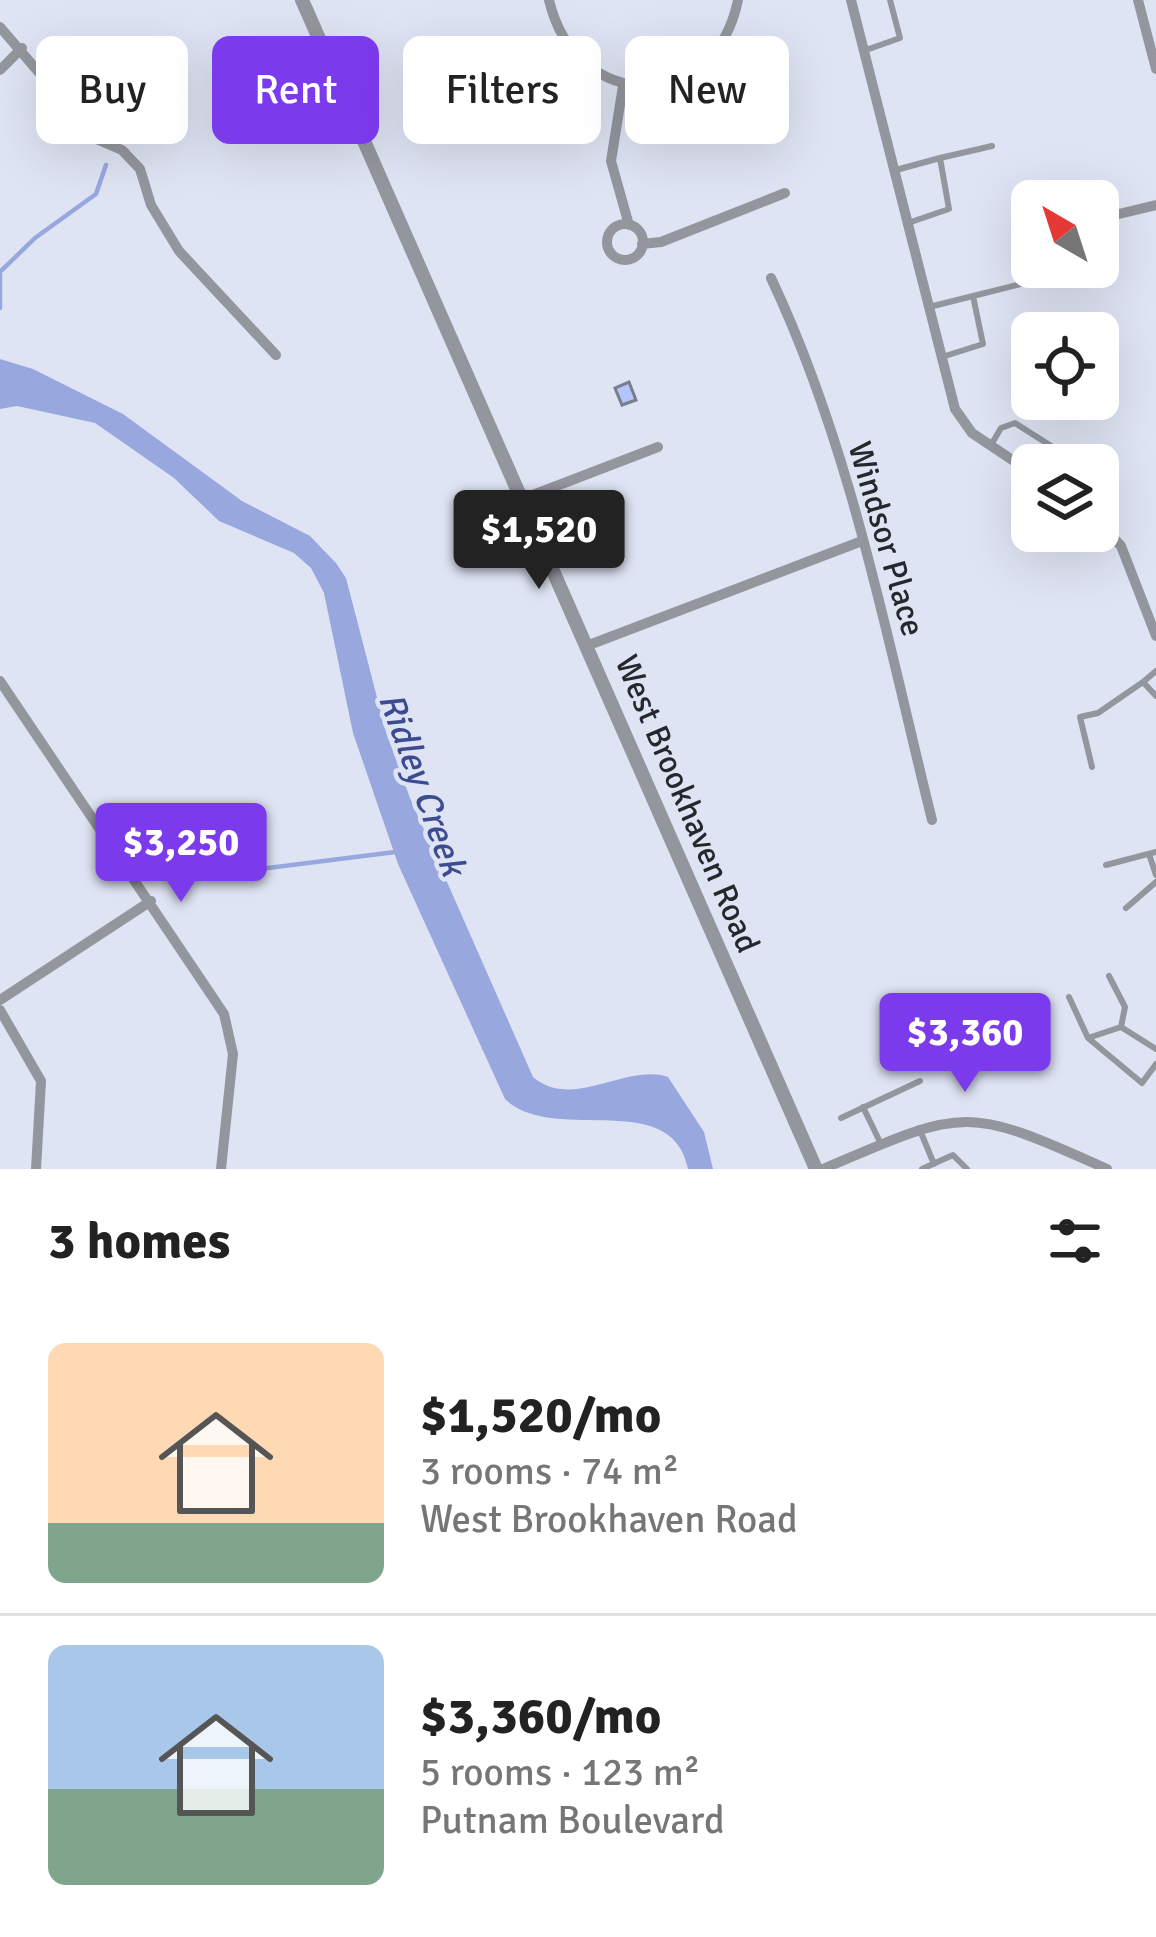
<!DOCTYPE html>
<meta charset="utf-8">
<style>
:root{--surface:#fff;--page:#f6f6f6;--text:#222;--muted:#767676;--line:#e0e0e0;--accent:#7c3aed}
body{margin:0;font-family:Signika,sans-serif;background:var(--page);color:var(--text);height:100vh;display:flex;flex-direction:column;font-size:45px;white-space:nowrap}
*{box-sizing:border-box;margin:0}
p{font-size:39px;color:var(--muted)}
.icon{flex:none;width:66px;height:66px;fill:none;stroke:currentColor;stroke-width:2;stroke-linecap:round;stroke-linejoin:round}
.map{position:relative;height:1169px;overflow:hidden}
.side{display:flex;flex-direction:column;background:var(--surface);flex:1}
.side>*{flex:none}
.hud{position:absolute;left:36px;top:36px;width:1086px;height:108px;display:flex;gap:24px}
.needle{width:78px;rotate:321deg}
.controls{position:absolute;left:1011px;top:180px;display:grid;gap:24px}
.controls a{display:grid;place-items:center;width:108px;height:108px;border-radius:18px;background:var(--surface);box-shadow:0 12px 48px #0002;font-size:60px}
.price{position:absolute;translate:-50% -102px;padding:0 27px;border-radius:12px;background:var(--accent);color:#fff;font-size:39px;line-height:78px;filter:drop-shadow(0 3px 6px #0008)}
.price::after{content:'';position:absolute;left:50%;top:72px;width:36px;height:27px;margin-left:-18px;background:inherit;clip-path:polygon(0 0,100% 0,50% 100%)}
.price.active{background:#222;color:#fff}
ul{padding:0;list-style:none}
li{display:flex;align-items:center;gap:36px;height:300px;padding:0 48px}
li+li{border-top:3px solid var(--line)}
li span{display:grid;place-items:center;flex:none;width:336px;height:240px;border-radius:18px;color:#555}
li>.icon{margin-inline-start:auto}
span .icon{width:144px;height:144px;fill:#fffc;stroke-width:1}
li b{font-size:51px}
h2{display:flex;justify-content:space-between;align-items:center;height:144px;padding:0 48px;font-size:51px}
.chip{padding:0 42px;border-radius:18px;background:var(--surface);box-shadow:0 12px 48px #0002;font-size:42px;line-height:108px}
.chip.active{background:var(--accent);color:#fff}
.map>svg:first-child{display:block}
.water{fill:#98a8df}
.lines{fill:none;stroke-linecap:round;stroke-linejoin:round}
.stream{stroke:#98a8df;stroke-width:4.5}
.building{fill:#b4c4fd;stroke:#797e8c;stroke-width:3}
.service{stroke:#94969d;stroke-width:6}
.minor{stroke:#94969d;stroke-width:10}
.tertiary{stroke:#94969d;stroke-width:14}
.labels{text-anchor:middle;dominant-baseline:central;stroke-width:9;stroke-linejoin:round;paint-order:stroke}
.street-label{font-size:33px;fill:#25272c;stroke:#dfe4f4}
.water-label{font-size:36px;font-style:italic;fill:#3d4c8f;stroke:#dfe4f4}
</style>
<div class="map">
<svg width="1156" height="1169" viewBox="0 0 1156 1169">
<rect width="100%" height="100%" fill="#dfe4f4"/>
<path class="water" d="M 0,359 L 33,369 L 123,414 L 242,501 L 310,536 L 336,563 L 346,578 L 386,732 L 410,798 L 533,1077 C 573,1111 626,1063 668,1077 L 704,1132 L 713,1169 L 688,1169 C 672,1086 553,1146 505,1099 L 398,864 L 353,733 L 324,593 L 311,568 L 294,553 L 219,521 L 174,478 L 95,423 L 17,406 L 0,409 Z"/>
<g class="lines">
<path class="stream" d="M 0,308 L 0,272 L 35,238 L 96,194 L 106,165
M 229,873 L 395,852"/>
</g>
<path class="building" d="M 629,382 L 636,400 L 622,405 L 615,388 Z"/>
<g class="lines">
<path class="service" d="M 866,50 L 900,38 L 890,0
M 940,158 L 992,146
M 896,170 L 940,158 L 949,209 L 908,223
M 973,296 L 1025,283
M 929,307 L 973,296 L 983,344 L 942,357
M 991,445 L 1001,428 L 1015,423 L 1081,465
M 1156,671 L 1143,682 L 1156,696
M 1092,767 L 1080,717 L 1098,713 L 1143,682
M 1150,857 L 1156,875
M 1106,865 L 1156,852
M 1126,908 L 1156,882
M 1109,976 L 1125,1007 L 1121,1027 L 1156,1049
M 1069,997 L 1088,1038 L 1121,1027
M 1088,1038 L 1142,1083 L 1156,1064
M 863,1107 L 881,1144
M 841,1118 L 920,1081
M 919,1128 L 934,1164
M 922,1169 L 953,1155 L 967,1169"/>
<path class="minor" d="M 549,0 C 576,114 715,114 738,0
M 851,0 L 955,409 L 972,433 L 1032,473
M 1138,0 L 1156,69
M 0,27 L 96,139 L 122,150 L 140,169 L 151,205 L 179,251 L 276,355
M 0,70 L 22,48
M 623,86 L 611,161 L 629,225
M 1098,219 L 1156,205
M607 242a18 18 0 1 1 36 0a18 18 0 1 1-36 0Z
M 642,244 L 661,242 L 785,193
M 771,278 C 851,447 887,639 932,820
M 525,498 L 658,447
M 1098,521 L 1121,546 L 1156,636
M 589,645 L 862,541
M 0,681 L 224,1014 L 233,1054 L 221,1169
M 0,1000 L 151,901
M 0,1010 L 41,1081 L 36,1169
M 823,1169 C 965,1108 965,1105 1107,1169"/>
<path class="tertiary" d="M 302,0 L 816,1169"/>
</g>
<g class="labels">
<g class="street-label">
<text transform="translate(886 539) rotate(74)">Windsor Place</text>
<text transform="translate(687 804) rotate(67)">West Brookhaven Road</text>
</g>
<g class="water-label">
<text transform="translate(422 784) rotate(70)">Ridley Creek</text>
</g>
</g>
</svg>
<div class="controls">
<a><svg class="needle" viewBox="-14 -14 28 28"><path d="M0-13l5 13h-10z" fill="#e53935"/><path d="M0 13l5-13h-10z" fill="#767676"/></svg></a>
<a><svg class="icon" aria-label="locate" viewBox="0 0 24 24"><circle cx="12" cy="12" r="6"/><path d="M12 2v4M12 18v4M2 12h4M18 12h4"/></svg></a>
<a><svg class="icon" aria-label="layers" viewBox="0 0 24 24"><path d="M12 4l9 5-9 5-9-5zM3 14l9 5 9-5"/></svg></a>
</div>
<b class="price active" style="left:539px;top:592px">$1,520</b>
<b class="price" style="left:181px;top:905px">$3,250</b>
<b class="price" style="left:965px;top:1095px">$3,360</b>
<div class="hud">
<a class="chip">Buy</a>
<a class="chip active">Rent</a>
<a class="chip">Filters</a>
<a class="chip">New</a>
</div>
</div>
<section class="side">
<h2>3 homes<svg class="icon" aria-label="filters" viewBox="0 0 24 24"><path d="M4 7h16M4 17h16"/><circle cx="9" cy="7" r="2"/><circle cx="15" cy="17" r="2"/></svg></h2>
<ul>
<li><span style="background:linear-gradient(#ffd9b3 75%,#7fa58c 0)"><svg class="icon" aria-label="home" viewBox="0 0 24 24"><path d="M3 11l9-7 9 7M6 9v11h12V9"/></svg></span><div><b>$1,520/mo</b><p>3 rooms · 74 m²</p><p>West Brookhaven Road</p></div></li>
<li><span style="background:linear-gradient(#a9c7e8 60%,#7fa58c 0)"><svg class="icon" aria-label="home" viewBox="0 0 24 24"><path d="M3 11l9-7 9 7M6 9v11h12V9"/></svg></span><div><b>$3,360/mo</b><p>5 rooms · 123 m²</p><p>Putnam Boulevard</p></div></li>
</ul>
</section>
